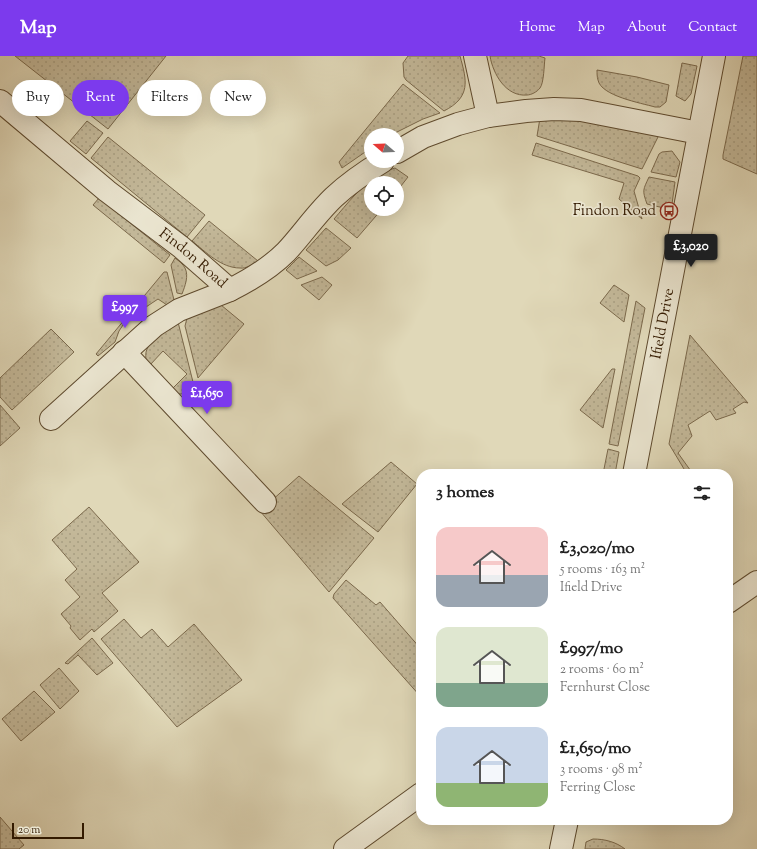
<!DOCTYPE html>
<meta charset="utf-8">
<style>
:root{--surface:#fff;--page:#f6f6f6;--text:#222;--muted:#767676;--accent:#7c3aed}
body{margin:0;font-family:"Sorts Mill Goudy",serif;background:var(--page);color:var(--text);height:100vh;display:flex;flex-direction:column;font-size:15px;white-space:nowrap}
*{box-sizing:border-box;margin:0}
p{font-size:13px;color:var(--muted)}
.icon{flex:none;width:22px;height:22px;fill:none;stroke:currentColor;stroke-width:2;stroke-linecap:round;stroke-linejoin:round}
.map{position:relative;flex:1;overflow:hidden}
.sheet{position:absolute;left:416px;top:413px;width:317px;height:356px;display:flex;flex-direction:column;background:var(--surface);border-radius:16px;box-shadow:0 4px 16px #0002}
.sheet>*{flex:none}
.banner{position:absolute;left:12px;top:24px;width:344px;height:36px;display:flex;gap:8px}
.needle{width:26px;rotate:289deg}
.fabs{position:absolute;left:364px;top:72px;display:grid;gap:8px}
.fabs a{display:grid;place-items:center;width:40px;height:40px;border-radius:50%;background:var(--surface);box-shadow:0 4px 16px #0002;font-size:20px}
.scale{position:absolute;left:12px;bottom:10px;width:72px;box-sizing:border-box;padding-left:4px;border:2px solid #331a00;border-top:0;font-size:11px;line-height:14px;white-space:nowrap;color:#331a00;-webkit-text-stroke:3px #ebe6d1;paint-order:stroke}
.price{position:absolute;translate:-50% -34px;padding:0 9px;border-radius:4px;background:var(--accent);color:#fff;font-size:13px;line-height:26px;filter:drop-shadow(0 1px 2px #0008)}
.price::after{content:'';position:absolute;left:50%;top:24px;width:12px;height:9px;margin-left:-6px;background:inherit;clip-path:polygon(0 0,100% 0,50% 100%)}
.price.selected{background:#222;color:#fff}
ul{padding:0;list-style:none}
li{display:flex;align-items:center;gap:12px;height:100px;padding:0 20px}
li span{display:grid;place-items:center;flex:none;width:112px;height:80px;border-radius:12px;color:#555}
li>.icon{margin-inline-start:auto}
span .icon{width:48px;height:48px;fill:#fffc;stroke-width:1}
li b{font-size:17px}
h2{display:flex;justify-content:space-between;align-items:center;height:48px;padding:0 20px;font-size:17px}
.pill{padding:0 14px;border-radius:18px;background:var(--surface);box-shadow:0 4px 16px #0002;font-size:14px;line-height:36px}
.pill.selected{background:var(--accent);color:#fff}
header{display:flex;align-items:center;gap:24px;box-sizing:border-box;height:56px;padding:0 20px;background:var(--accent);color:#fff}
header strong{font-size:19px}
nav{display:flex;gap:22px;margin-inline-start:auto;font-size:14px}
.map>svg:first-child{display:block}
.grass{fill:url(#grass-dots);stroke:#7b694c}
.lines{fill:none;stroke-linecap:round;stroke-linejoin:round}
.minor-casing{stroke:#5e4a2e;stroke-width:24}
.tertiary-casing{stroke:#5e4a2e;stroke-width:24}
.minor{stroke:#ebe6d1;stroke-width:22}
.tertiary{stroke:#ebe6d1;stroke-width:22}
.labels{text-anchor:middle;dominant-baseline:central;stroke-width:3.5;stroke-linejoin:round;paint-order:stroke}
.poi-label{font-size:15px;fill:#331a00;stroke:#ebe6d1;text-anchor:end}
.street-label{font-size:15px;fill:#331a00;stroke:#ebe6d1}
</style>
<header>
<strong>Map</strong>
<nav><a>Home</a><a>Map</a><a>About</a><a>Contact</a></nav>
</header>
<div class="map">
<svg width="757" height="793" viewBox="0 0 757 793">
<defs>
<pattern id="grass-dots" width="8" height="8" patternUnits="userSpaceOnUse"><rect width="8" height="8" fill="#c3b899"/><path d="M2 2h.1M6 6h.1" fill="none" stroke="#a89e82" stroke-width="1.8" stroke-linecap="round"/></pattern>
</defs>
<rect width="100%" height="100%" fill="#e0d8b8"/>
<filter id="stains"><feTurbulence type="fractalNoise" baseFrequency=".005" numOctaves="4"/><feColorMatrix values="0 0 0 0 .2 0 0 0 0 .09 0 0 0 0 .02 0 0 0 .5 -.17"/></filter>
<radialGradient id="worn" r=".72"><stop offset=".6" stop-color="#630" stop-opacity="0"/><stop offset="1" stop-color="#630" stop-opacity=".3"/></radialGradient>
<path class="grass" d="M 15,0 L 166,0 L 108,73 Z
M 408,0 L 460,0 C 467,25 471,41 444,55 L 406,24 L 404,21 L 403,7 Z
M 490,0 L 539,0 L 545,2 C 544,9 544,27 540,32 C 537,36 531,39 527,39 C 506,41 493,18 490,0 Z
M 743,0 L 757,0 L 757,118 L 723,103 L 723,99 Z
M 682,7 L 697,10 L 691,38 L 685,45 L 676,40 Z
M 597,14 L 637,21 L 669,29 L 666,46 L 660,51 L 655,51 C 641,47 601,40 598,24 C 597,21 597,17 597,14 Z
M 403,28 L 440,57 L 423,63 L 391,79 L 371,79 L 371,92 L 342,112 L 339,106 Z
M 559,60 L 659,79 L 642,113 L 537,80 L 540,62 Z
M 87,65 L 103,77 L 86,98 L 70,85 Z
M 108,81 L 205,159 L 187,181 L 91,102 Z
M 536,87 L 638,120 L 640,122 L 634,135 L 642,163 L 619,143 L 624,127 L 532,99 Z
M 672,95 L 680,106 L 676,121 L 651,116 L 659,98 L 662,96 Z
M 395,112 L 408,121 L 397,135 L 397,127 L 371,127 L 371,153 L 382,153 L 357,182 L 334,163 C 347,148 360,131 377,120 C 382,116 389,114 395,112 Z
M 649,121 L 675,126 L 672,148 L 665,147 L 664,152 L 647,148 C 642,134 643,134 649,121 Z
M 99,142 L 170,199 L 164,207 L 93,149 Z
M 209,165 L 258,205 C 253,208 246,213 240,212 C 221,212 206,196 192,185 Z
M 326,172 L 351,192 L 338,204 L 326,210 L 306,194 Z
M 299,201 L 317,215 L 297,223 L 286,214 Z
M 175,202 C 179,205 183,208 185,212 C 189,220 185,230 182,238 L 177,237 L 171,209 Z
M 164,216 L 167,216 L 174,244 L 167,249 L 158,243 L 128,263 L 123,269 L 119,275 L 115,286 L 98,300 L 96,298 Z
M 322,221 L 332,229 L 319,244 L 301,229 Z
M 614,229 L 629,239 L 624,266 L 600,247 Z
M 636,245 L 645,252 L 618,390 L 609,388 Z
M 221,249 L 244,268 L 198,322 L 185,270 L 187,262 Z
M 178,266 L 193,326 L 185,337 L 181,338 L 178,338 L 173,332 L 187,318 L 163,295 L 150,309 L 146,306 C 146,302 145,297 147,293 C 152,281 168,273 178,266 Z
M 51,273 L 74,296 L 12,354 L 0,341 L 0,322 Z
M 690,279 L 748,347 L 744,346 L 733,353 L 736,357 L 716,364 L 710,355 L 688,369 L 692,380 L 678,397 L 693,418 L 687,418 L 669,388 Z
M 612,313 L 615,313 L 603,372 L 580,354 Z
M 0,349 L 20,372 L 0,390 Z
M 608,393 L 619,396 L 615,418 L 603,418 Z
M 391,406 L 417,428 L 378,476 L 342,448 Z
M 299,420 L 374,482 L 329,536 L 260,455 Z
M 89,451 L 139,506 L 102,537 L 118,555 L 94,576 L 92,573 L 80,584 L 70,572 L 71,570 L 61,558 L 80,541 L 65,524 L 77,513 L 52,484 Z
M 346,524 L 376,549 L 380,546 L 421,593 L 421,641 L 333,542 L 334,538 Z
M 124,563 L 141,582 L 152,573 L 168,591 L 194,568 L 242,624 L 177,671 L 101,583 Z
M 92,582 L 113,607 L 97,619 L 78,599 L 68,608 L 65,607 Z
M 59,612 L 79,635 L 60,653 L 40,629 Z
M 34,635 L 55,656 L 21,685 L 2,663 Z
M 0,761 L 24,789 L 19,793 L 0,793 Z
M 593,783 C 605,783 616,786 625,793 L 585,793 L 586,786 Z"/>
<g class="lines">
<defs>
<g id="minor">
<path d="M 475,0 L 488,60"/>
<path id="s1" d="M 0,45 L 107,135 L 181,191 L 230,234 C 250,224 270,212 286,196 C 302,179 316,158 334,141 C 349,127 365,116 383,105"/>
<path d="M 397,96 L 423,81 L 458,68 L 488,60 L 526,55 L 554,53 L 581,54 L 699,77"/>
<path d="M 124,296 L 265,446"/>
<path d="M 51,363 L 154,270 L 179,254 L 230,234"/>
<path d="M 728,546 L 757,526"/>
<path d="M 345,793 L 421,738"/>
</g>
<g id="tertiary">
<path id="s2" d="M 634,418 L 714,0"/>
<path d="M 561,793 L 567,764"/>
</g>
</defs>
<use href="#minor" class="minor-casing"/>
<use href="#tertiary" class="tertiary-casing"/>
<use href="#minor" class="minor"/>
<use href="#tertiary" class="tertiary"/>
</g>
<defs>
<symbol id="bus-ring" viewBox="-11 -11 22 22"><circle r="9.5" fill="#ebe6d1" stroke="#8f2418" stroke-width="1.5"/><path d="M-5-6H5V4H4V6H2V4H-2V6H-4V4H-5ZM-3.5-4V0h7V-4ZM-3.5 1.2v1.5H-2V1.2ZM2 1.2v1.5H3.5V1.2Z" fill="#8f2418"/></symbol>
</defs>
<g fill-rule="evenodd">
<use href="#bus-ring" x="659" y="145" width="20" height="20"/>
</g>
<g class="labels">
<g class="poi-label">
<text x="656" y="155">Findon Road</text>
</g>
<g class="street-label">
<text stroke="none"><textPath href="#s1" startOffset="249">Findon Road</textPath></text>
<text stroke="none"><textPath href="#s2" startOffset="153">Ifield Drive</textPath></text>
</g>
</g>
<rect width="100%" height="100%" filter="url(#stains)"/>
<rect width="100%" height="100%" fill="url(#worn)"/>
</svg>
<div class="fabs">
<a><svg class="needle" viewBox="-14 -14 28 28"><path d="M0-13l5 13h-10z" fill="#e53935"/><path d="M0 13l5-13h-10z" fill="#767676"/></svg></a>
<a><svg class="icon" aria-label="locate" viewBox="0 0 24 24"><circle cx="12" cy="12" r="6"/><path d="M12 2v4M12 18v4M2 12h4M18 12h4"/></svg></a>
</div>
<div class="scale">20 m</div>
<b class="price selected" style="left:691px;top:212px">£3,020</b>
<b class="price" style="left:125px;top:273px">£997</b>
<b class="price" style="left:207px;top:359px">£1,650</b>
<div class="banner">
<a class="pill">Buy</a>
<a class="pill selected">Rent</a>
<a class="pill">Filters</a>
<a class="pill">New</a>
</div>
<section class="sheet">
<h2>3 homes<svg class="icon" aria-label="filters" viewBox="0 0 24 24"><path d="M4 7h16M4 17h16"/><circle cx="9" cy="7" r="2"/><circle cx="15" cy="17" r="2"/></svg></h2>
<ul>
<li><span style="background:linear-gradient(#f6c9c9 60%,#9aa5b1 0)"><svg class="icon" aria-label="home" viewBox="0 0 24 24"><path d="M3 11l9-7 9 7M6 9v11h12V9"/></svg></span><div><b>£3,020/mo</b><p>5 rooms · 163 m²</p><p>Ifield Drive</p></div></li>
<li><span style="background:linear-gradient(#dfe7d0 70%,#7fa58c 0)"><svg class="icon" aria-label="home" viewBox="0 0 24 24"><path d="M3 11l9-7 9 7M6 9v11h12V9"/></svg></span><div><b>£997/mo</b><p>2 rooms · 60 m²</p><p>Fernhurst Close</p></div></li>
<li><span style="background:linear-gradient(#c9d6e8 70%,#8fb573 0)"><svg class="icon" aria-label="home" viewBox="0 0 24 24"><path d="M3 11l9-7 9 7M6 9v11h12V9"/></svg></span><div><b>£1,650/mo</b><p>3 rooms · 98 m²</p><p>Ferring Close</p></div></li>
</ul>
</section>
</div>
